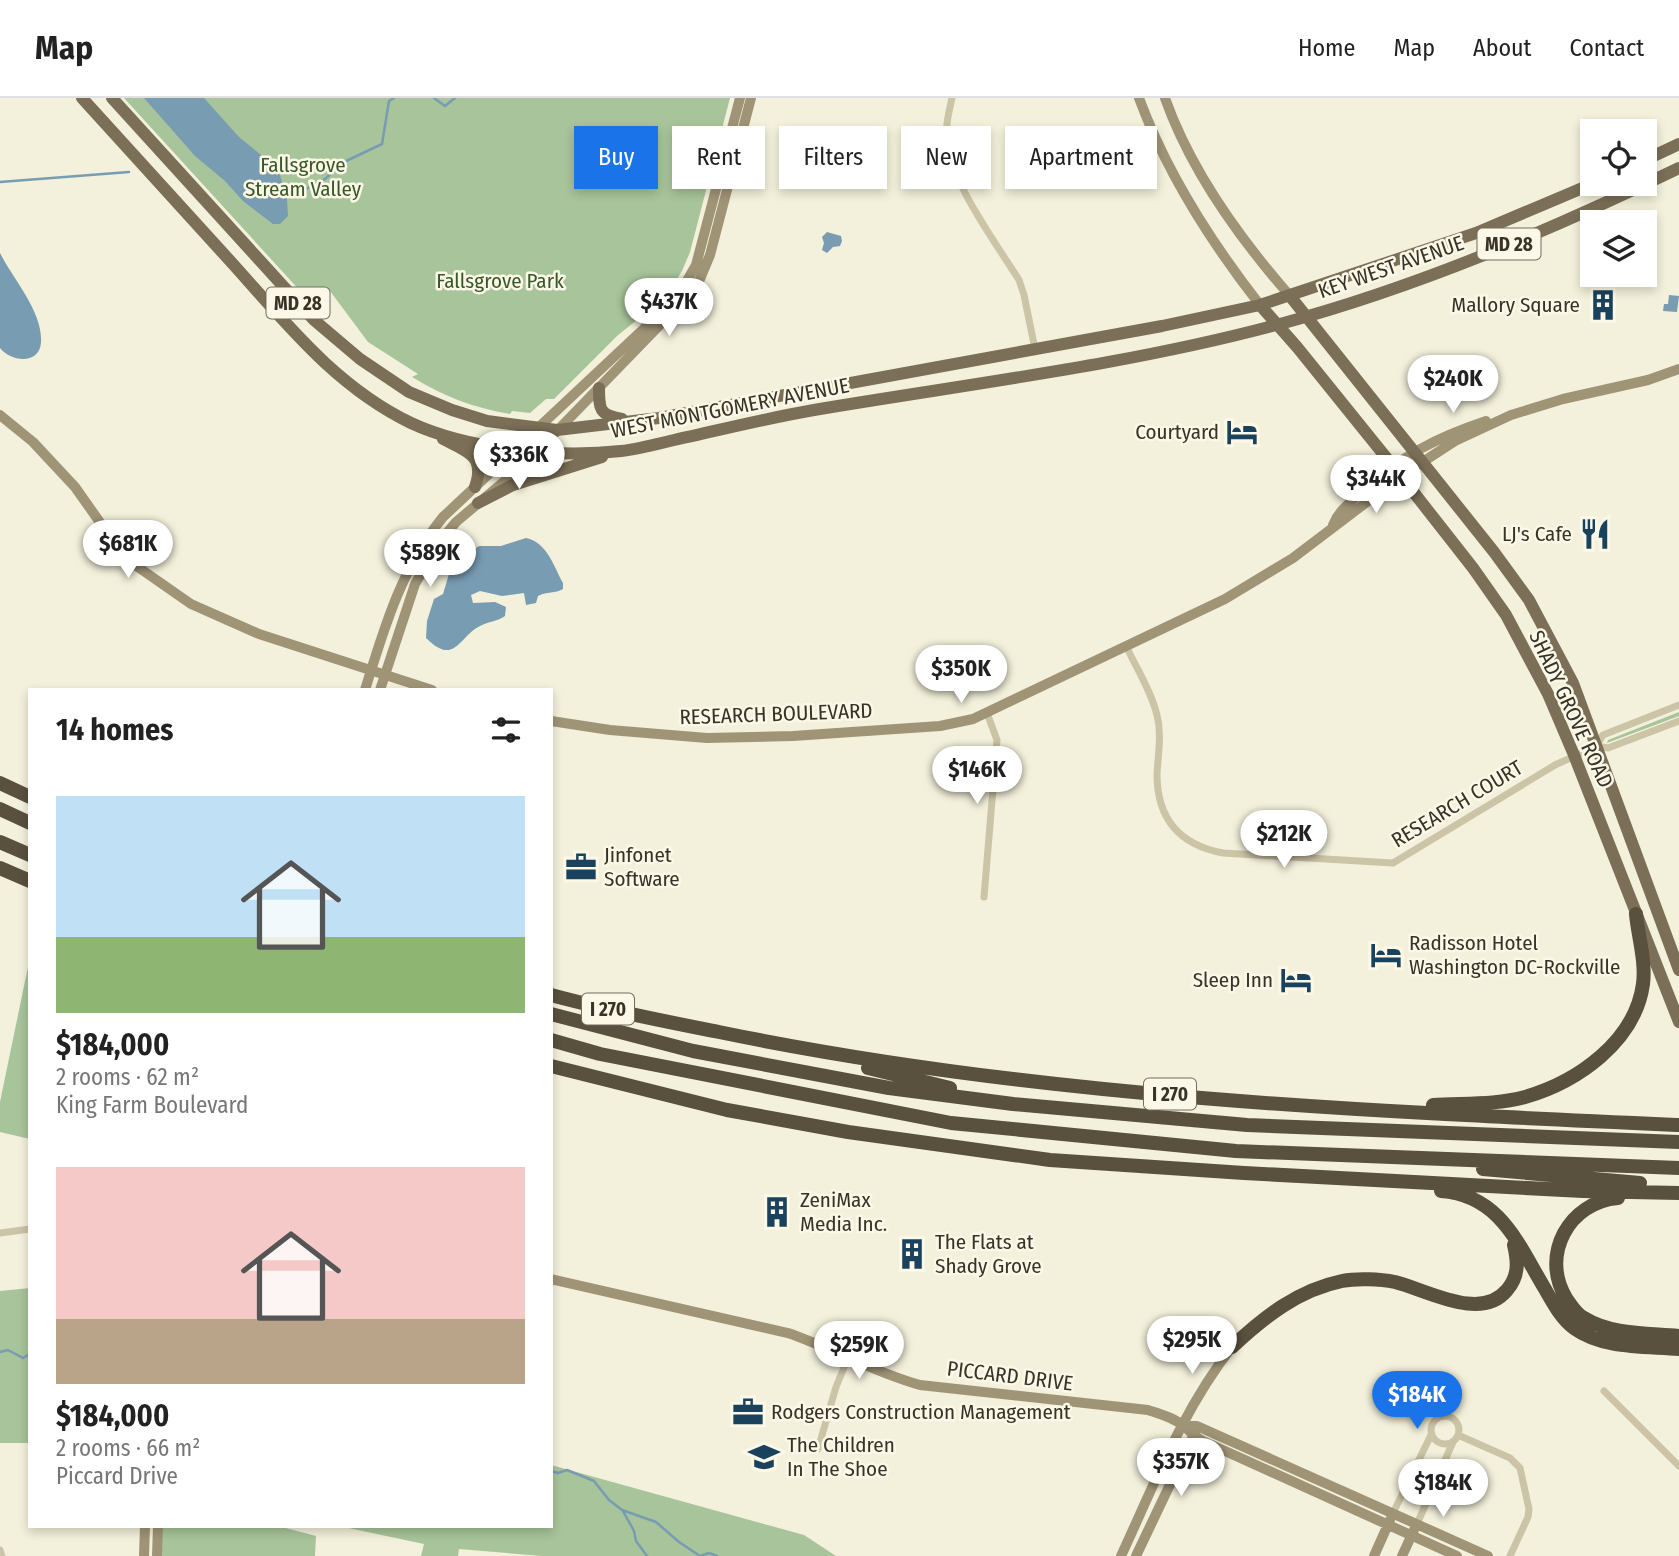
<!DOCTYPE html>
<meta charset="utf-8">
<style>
:root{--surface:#fff;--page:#f6f6f6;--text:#222;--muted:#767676;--line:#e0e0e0;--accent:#1a73e8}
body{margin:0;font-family:"Fira Sans Condensed",sans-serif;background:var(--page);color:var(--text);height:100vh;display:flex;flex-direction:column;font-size:26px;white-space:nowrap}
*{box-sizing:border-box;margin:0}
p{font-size:23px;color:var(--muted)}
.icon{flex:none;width:38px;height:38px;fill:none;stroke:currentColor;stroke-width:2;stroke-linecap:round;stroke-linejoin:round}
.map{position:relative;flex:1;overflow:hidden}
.side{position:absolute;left:28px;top:590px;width:525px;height:840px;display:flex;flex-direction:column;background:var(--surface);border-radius:0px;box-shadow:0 4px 10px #0003}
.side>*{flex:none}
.hud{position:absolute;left:574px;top:28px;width:665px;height:63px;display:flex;gap:14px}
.buttons{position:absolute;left:1580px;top:21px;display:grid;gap:14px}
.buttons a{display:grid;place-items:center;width:77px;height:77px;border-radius:0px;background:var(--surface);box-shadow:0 4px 10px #0003;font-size:35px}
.price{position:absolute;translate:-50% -60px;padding:0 16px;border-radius:24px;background:#fff;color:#222;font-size:23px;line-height:46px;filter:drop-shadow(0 2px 4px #0008)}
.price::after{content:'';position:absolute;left:50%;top:42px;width:21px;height:16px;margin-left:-10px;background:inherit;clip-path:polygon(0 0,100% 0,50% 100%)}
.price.on{background:var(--accent);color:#fff}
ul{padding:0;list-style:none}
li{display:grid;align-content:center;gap:14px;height:371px;padding:0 28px}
li span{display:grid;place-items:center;height:217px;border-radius:0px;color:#555}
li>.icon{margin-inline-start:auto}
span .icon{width:126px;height:126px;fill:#fffc;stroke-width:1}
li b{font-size:30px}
h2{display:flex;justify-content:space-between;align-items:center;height:84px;padding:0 28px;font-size:30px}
.pill{padding:0 24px;border-radius:0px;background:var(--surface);box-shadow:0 4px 10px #0003;font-size:24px;line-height:63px}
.pill.on{background:var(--accent);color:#fff}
header{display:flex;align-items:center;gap:42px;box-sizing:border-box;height:98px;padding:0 35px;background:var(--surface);border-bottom:2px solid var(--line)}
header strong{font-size:33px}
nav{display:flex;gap:38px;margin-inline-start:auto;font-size:24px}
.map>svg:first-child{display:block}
.green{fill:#a8c49a}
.water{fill:#789cb2}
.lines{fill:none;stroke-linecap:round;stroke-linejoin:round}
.stream{stroke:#789cb2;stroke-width:2.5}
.street{stroke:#ccc4a6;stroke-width:7}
.secondary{stroke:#a09477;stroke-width:10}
.primary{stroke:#7b6f57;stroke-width:12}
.highway{stroke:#59503e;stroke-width:14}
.labels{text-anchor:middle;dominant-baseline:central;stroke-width:5;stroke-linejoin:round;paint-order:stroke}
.shield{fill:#fbf8e8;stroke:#726d61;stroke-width:2}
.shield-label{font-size:19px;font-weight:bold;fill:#383227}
.park-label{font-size:21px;fill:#375829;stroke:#fbf8e8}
.street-label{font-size:21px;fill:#383227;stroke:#fbf8e8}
.poi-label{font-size:21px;fill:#383227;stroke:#fbf8e8;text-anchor:start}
</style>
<header>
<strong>Map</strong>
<nav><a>Home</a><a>Map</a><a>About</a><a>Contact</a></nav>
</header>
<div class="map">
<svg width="1679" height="1458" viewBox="0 0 1679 1458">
<rect width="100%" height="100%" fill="#f3f0db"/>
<path class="green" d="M 124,0 L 730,0 L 690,154 L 682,173 L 674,186 L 654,208 L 617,238 L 554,301 L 546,301 L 530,315 L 512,313 L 510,316 C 474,310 443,298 412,279 L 418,276 L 368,244 L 330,193 L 302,195 Z
M 1679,614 L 1679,618 L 1607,645 L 1608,642 Z
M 30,859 L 30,1041 L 0,1034 L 0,1004 Z
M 30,1190 L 30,1345 L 0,1345 L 0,1193 Z
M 551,1367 L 804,1437 L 836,1458 L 542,1458 L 459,1451 L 458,1458 L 421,1458 L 424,1446 L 339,1428 L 551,1428 Z
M 158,1428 L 278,1428 L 316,1438 L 315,1458 L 157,1458 Z"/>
<path class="water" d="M 144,0 L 204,0 L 239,39 L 266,61 L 280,77 L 287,101 L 288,118 L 280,126 L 273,126 L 243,103 L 225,83 L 195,58 Z
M 827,134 L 841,138 L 842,143 L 840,148 L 833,149 L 827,155 L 822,152 L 824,145 L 822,139 Z
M 0,155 C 13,181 43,214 41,244 C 40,267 11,264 0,250 Z
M 1669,197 L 1679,198 L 1677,214 L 1663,213 L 1664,206 L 1668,206 Z
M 526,440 C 547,444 554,469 563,485 L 563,491 C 555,496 547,493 538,498 L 536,505 L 526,507 L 524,495 L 502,498 L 480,493 L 471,497 L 473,505 L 495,504 L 506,509 L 505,518 C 496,524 489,523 480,528 C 459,538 455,569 426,540 L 427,523 L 434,501 L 443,496 L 449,476 L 464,458 L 479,448 L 501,448 Z"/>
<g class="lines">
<path class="stream" d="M 434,0 L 445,8 L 455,0
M 0,84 L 129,74
M 284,93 L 304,92 L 325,81 L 344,64 L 382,46 L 389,3 L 394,0
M 0,1254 L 8,1252 L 23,1260 L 30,1256
M 551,1373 L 558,1375 L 567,1372 L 594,1383 L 609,1402 L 622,1412 L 656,1424 L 679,1444 L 700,1458 L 709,1455 L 717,1458
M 623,1413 L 634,1433 L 636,1443 L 647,1458"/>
<path class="street" d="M 952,0 C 949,14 945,28 947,43 C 951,85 996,145 1019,182 L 1024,197 L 1035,251
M 1126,548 C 1137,571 1151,593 1157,617 C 1162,637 1158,656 1157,676 C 1157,721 1180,747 1223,755 L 1393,765 L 1555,667 L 1597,648 L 1608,650 L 1679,623
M 1597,647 L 1603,637 L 1679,607
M 984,799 L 997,642 L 987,615
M 0,1135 L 30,1131
M 1604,1293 L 1679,1368
M1431 1332a14 14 0 1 1 28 0a14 14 0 1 1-28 0Z
M 1458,1337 L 1510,1360 L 1520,1370 L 1529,1411 L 1528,1419 L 1510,1458
M 818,1351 L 836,1289 L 848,1260
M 1393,1415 L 1431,1337
M 1417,1426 L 1453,1344
M 0,1452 L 2,1458"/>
<path class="secondary" d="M 1139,0 C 1167,76 1210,143 1260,207
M 1165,0 C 1190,71 1241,142 1290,198
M 0,317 L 33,344 L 75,389 L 111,440 L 135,467 L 191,506 L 259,536 L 432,592
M 1333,427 C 1339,412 1349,406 1360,395 C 1401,358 1435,340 1486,323
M 365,592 C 384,530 402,469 443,419 L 665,211 L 684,188 L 696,167 L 740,0
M 380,592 L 415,486 L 438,446 L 456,424 L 525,366 L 684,202 L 700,181 L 710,157 L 751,0
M 551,623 L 610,632 L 707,640 L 793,638 L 940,628 L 973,621 L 1225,501 L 1293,460 L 1401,378 L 1455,343 L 1511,317 L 1563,301 L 1648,282 L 1679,271
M 551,1181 L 788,1235 C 834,1251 873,1274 920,1287 L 1148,1312 C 1160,1316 1175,1320 1185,1329 C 1191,1334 1195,1339 1203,1343 L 1457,1458
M 1184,1328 L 1197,1328 L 1488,1458
M 144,1458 L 145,1428
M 157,1458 L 158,1428
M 1121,1458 C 1154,1387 1183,1311 1232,1249
M 1136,1458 L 1195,1334
M 1374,1458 L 1390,1422
M 1402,1458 L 1414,1432"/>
<path class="primary" d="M 82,0 C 132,55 182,110 232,165 C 286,225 336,289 411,325 C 469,352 558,360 621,353 C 639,351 657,346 674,342 C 720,332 767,320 814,312 C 968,286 1128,267 1280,226 C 1417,189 1551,132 1679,70
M 112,0 L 314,222 L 360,261 L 409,294 L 452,312 L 487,323 L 557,332 L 659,320 L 1162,228 L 1260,207 L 1476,135 L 1592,86
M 1645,62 L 1679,46
M 1290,198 L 1494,454 L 1529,502 L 1573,585 L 1679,872
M 1260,207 L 1297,249 L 1393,368 L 1473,470 L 1506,517 L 1548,596 L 1574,657 L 1679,924
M 599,290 C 599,311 599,317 622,321
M 443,341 C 467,353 486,358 475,389
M 478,405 L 513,387 L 602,359"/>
<path class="highway" d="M 0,685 L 30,699
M 0,711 L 30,725
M 0,744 L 30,757
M 0,770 L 30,783
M 551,897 C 606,912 663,923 719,934 C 1034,999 1358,1013 1679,1027
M 551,916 L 693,953 L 889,990 L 1013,1006 L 1247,1027 L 1679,1044
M 551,942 L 600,956 L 951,1025 L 1236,1053 L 1679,1070
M 551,968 L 727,1012 L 848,1034 L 1050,1062 L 1244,1075 L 1583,1093 L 1679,1095
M 868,970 L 950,990
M 1433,1007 C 1463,1005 1496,1007 1525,999 C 1577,984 1635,944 1643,886 C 1646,863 1638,838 1636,816
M 1483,1071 L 1640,1085
M 1441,1093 C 1500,1097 1518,1146 1545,1191 C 1553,1205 1561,1220 1574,1230 C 1603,1251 1645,1248 1679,1251
M 1618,1100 C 1569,1104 1540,1157 1566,1200 C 1571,1207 1576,1216 1584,1220 C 1611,1237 1648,1235 1679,1238
M 1232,1249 C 1264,1219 1298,1192 1342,1183 C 1357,1180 1380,1181 1395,1184 C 1427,1192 1481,1224 1507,1192 C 1519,1178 1518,1164 1514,1147"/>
</g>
<defs>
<symbol id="building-bare" viewBox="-9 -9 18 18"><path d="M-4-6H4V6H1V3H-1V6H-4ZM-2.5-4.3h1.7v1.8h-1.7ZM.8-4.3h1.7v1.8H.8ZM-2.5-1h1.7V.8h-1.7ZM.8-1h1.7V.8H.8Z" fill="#1a425c" stroke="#fbf8e8" stroke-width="2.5" paint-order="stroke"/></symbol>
<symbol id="hotel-bare" viewBox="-9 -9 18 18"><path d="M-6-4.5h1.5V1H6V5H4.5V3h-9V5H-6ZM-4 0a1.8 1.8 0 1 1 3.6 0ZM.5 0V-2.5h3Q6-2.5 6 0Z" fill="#1a425c" stroke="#fbf8e8" stroke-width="2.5" paint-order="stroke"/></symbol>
<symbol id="restaurant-bare" viewBox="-9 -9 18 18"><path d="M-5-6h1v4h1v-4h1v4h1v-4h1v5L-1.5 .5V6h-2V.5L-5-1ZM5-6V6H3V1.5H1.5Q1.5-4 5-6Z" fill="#1a425c" stroke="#fbf8e8" stroke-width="2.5" paint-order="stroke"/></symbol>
<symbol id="office-bare" viewBox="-9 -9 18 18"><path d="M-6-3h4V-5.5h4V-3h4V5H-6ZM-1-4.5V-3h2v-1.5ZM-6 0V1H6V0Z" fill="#1a425c" stroke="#fbf8e8" stroke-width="2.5" paint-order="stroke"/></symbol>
<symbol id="school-bare" viewBox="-9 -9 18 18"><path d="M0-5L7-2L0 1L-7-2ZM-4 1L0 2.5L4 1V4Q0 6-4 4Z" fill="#1a425c" stroke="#fbf8e8" stroke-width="2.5" paint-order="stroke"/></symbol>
</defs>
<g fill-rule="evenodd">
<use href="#building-bare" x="1581" y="185" width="44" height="44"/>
<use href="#hotel-bare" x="1220" y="312" width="44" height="44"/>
<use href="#restaurant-bare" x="1573" y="414" width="44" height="44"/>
<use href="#office-bare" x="559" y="747" width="44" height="44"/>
<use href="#hotel-bare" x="1364" y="835" width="44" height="44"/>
<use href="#hotel-bare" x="1274" y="860" width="44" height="44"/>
<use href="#building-bare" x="755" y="1092" width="44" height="44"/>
<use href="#building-bare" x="890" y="1134" width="44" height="44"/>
<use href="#office-bare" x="726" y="1292" width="44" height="44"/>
<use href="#school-bare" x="742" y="1337" width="44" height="44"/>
</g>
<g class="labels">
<g class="shield">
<rect x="1477.5" y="130.5" width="63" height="31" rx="5"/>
<rect x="266.5" y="189.5" width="63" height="31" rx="5"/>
<rect x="582" y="895.5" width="52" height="31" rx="5"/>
<rect x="1144" y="980.5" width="52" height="31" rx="5"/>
</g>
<g class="shield-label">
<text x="1509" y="146">MD 28</text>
<text x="298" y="205">MD 28</text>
<text x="608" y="911">I 270</text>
<text x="1170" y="996">I 270</text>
</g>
<g class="park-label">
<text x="303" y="67">Fallsgrove<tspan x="303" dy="24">Stream Valley</tspan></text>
<text x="500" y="183">Fallsgrove Park</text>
</g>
<g class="street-label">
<text transform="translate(1391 169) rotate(-19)">KEY WEST AVENUE</text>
<text transform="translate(730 310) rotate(-11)">WEST MONTGOMERY AVENUE</text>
<text transform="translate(1571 611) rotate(65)">SHADY GROVE ROAD</text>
<text transform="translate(776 616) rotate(-2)">RESEARCH BOULEVARD</text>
<text transform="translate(1457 706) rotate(-31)">RESEARCH COURT</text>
<text transform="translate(1010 1278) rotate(7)">PICCARD DRIVE</text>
</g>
<g class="poi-label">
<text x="1580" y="207" text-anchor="end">Mallory Square</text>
<text x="1219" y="334" text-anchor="end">Courtyard</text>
<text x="1572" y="436" text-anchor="end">LJ's Cafe</text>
<text x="604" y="757">Jinfonet<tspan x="604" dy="24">Software</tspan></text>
<text x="1409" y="845">Radisson Hotel<tspan x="1409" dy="24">Washington DC-Rockville</tspan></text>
<text x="1273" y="882" text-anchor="end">Sleep Inn</text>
<text x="800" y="1102">ZeniMax<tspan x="800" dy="24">Media Inc.</tspan></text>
<text x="935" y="1144">The Flats at<tspan x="935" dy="24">Shady Grove</tspan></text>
<text x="771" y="1314">Rodgers Construction Management</text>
<text x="787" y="1347">The Children<tspan x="787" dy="24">In The Shoe</tspan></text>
</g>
</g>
</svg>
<div class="buttons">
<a><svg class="icon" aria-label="locate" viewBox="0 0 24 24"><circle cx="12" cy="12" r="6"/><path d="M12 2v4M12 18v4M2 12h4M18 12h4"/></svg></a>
<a><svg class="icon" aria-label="layers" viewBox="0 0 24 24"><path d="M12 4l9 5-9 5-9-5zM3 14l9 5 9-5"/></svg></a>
</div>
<b class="price" style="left:669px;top:240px">$437K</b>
<b class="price" style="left:1453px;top:317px">$240K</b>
<b class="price" style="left:519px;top:393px">$336K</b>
<b class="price" style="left:1376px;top:417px">$344K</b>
<b class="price" style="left:128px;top:482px">$681K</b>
<b class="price" style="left:430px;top:491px">$589K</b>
<b class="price" style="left:961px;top:607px">$350K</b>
<b class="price" style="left:977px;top:708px">$146K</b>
<b class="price" style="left:1284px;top:772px">$212K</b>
<b class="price" style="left:1192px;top:1278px">$295K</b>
<b class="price" style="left:859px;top:1283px">$259K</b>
<b class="price on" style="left:1417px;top:1333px">$184K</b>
<b class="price" style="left:1181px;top:1400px">$357K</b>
<b class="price" style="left:1443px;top:1421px">$184K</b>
<div class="hud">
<a class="pill on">Buy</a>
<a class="pill">Rent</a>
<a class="pill">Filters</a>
<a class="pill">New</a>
<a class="pill">Apartment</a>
</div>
<section class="side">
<h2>14 homes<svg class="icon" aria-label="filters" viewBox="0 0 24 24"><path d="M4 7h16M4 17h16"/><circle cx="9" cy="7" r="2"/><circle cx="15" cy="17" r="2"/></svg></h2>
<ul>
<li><span style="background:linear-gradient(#bfe0f5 65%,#8fb573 0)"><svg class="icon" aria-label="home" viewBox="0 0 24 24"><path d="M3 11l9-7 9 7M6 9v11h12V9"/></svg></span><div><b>$184,000</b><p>2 rooms · 62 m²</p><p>King Farm Boulevard</p></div></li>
<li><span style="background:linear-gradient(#f6c9c9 70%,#b9a48a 0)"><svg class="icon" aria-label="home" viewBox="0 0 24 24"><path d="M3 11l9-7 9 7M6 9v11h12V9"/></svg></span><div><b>$184,000</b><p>2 rooms · 66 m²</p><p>Piccard Drive</p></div></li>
</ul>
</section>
</div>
